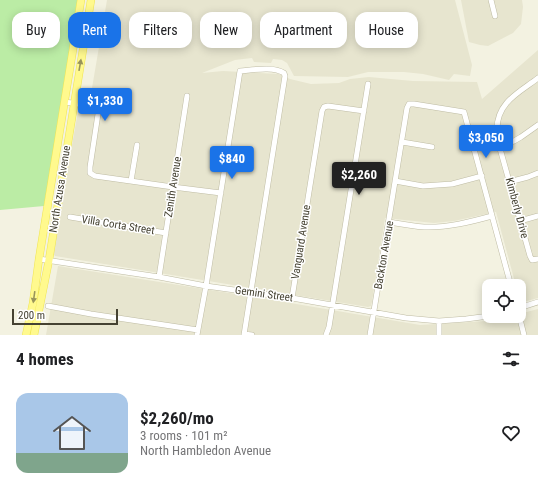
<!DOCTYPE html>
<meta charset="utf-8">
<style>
:root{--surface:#fff;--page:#f6f6f6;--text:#202124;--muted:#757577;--accent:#1a73e8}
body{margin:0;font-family:"Roboto Condensed",sans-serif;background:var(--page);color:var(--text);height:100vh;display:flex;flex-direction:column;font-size:15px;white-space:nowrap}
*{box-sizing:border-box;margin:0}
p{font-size:13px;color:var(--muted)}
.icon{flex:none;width:22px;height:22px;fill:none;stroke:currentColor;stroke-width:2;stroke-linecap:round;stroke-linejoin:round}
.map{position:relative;height:335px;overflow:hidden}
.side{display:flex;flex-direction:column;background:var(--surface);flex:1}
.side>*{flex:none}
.hud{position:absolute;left:12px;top:12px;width:514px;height:36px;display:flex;gap:8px}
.controls{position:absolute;left:482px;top:279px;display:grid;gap:8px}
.controls a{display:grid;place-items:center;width:44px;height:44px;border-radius:8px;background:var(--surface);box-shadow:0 2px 10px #0003;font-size:20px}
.scale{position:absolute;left:12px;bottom:10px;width:106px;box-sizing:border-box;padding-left:4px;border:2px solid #454232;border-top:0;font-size:11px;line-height:14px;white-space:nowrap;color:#454232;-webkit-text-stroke:3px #fff;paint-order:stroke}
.price{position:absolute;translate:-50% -34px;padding:0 9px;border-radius:4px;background:var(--accent);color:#fff;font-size:13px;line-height:26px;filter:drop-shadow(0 1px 2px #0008)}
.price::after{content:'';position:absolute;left:50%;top:24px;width:12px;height:9px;margin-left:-6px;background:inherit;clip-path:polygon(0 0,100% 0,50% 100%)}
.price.current{background:#222;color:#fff}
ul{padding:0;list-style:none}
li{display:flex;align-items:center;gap:12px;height:100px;padding:0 16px}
li span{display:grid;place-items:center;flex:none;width:112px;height:80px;border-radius:12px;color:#555}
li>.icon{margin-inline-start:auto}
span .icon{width:48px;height:48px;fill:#fffc;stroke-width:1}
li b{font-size:17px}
h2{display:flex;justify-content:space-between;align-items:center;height:48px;padding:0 16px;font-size:17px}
.chip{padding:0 14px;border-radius:12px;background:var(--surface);box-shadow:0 2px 10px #0003;font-size:14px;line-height:36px}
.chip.current{background:var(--accent);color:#fff}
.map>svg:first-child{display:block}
.residential{fill:#e7e5cf}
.green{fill:#bbeca5}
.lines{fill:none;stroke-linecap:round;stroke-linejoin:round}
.minor-casing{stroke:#bfbca4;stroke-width:6}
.major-casing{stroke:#f0e552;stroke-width:8}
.minor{stroke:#fff;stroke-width:5}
.major{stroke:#fff98e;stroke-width:7}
.oneway{fill:#99945b}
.labels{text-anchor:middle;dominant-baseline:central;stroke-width:3;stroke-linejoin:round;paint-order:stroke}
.street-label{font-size:11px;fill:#454232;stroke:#fff}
</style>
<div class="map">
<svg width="538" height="335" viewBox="0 0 538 335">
<rect width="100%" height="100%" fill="#f3f2e1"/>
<path class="residential" d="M 107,0 L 455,0 L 472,65 L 470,76 L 454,74 L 449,80 L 423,74 L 404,72 L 368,72 L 348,77 L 294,76 L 287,63 L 282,60 L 273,59 L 271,63 L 254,62 L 252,58 L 235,60 L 202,73 L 223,71 L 279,74 L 290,79 L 311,84 L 339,83 L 350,79 L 369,77 L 413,81 L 477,82 L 482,99 L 538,50 L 538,298 L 523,302 L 521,301 L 519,295 L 519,286 L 516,286 L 496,212 L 454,221 L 434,223 L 385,218 L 372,302 L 371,306 L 368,307 L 55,256 L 53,253 L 78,111 L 81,109 L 114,113 L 114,109 L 111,96 L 101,90 L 92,88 Z
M 461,0 L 522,0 L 523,7 L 521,24 L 513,33 L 488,46 L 480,45 L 469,42 Z
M 58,266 L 255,297 L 420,325 L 487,321 L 509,316 L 519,316 L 519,314 L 538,309 L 538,335 L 46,335 Z"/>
<path class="green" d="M 0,0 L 79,0 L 44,206 L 0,210 Z"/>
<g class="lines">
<defs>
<path id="minor" d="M 491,0 L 495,16
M 538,78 C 520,92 497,102 497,129 C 497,134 498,140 499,145 L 530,256 L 532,260 L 538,259
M 65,102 L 92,106 L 97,109 L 98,114 L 90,167 L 90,173 L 95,176 L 173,187 L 221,193
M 402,142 L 432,147
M 499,145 L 514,141 L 521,137 L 538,125
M 131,181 L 137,145
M 395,181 L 423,186 L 452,184 L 482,176
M 509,182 L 528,177 L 538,173
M 70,217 L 166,233
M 520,221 L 538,216
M 389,222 C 401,224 412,226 424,227 C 447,228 470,222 492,216
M 39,259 L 159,277 L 206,286 L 292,298 L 406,318 L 439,321 L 466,319 L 489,316
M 159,277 L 187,96
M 292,298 L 322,111 L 324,107 L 328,106 L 364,111
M 48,306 L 91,314 L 198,330
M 519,308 L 538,302
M 519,315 L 524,335
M 439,321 L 439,335
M 244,334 L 252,335
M 197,335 L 206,286 L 240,71 C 253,70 273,66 284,73 L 285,76 L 244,335
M 326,335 L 329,327 L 368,84
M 370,335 L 407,108 L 409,104 L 414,104 L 464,112 L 511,286"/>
<path id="major" d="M 26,335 L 33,303 L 39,259 L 81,0
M 34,335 L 49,260 L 91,0"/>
</defs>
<use href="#minor" class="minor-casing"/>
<use href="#major" class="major-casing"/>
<use href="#minor" class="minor"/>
<use href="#major" class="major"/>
</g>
<defs><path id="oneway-solid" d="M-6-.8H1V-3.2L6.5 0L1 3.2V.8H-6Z"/></defs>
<g class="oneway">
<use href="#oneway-solid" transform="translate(80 65) rotate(-80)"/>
<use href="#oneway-solid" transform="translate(34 297) rotate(98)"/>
</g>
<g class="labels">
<g class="street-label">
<text transform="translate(173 187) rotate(-81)">Zenith Avenue</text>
<text transform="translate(60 189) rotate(-81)">North Azusa Avenue</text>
<text transform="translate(517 208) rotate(75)">Kimberly Drive</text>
<text transform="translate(118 225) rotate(9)">Villa Corta Street</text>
<text transform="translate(301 242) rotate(-81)">Vanguard Avenue</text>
<text transform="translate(384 255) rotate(-80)">Backton Avenue</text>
<text transform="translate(264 294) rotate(8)">Gemini Street</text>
</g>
</g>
</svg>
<div class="controls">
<a><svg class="icon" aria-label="locate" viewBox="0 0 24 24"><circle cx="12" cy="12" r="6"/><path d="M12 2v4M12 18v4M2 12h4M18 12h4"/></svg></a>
</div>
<div class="scale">200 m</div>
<b class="price" style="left:105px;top:122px">$1,330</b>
<b class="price" style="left:486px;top:159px">$3,050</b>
<b class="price" style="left:232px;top:180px">$840</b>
<b class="price current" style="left:359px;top:196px">$2,260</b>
<div class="hud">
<a class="chip">Buy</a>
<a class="chip current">Rent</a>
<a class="chip">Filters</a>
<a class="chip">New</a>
<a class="chip">Apartment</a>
<a class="chip">House</a>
</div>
</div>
<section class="side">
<h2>4 homes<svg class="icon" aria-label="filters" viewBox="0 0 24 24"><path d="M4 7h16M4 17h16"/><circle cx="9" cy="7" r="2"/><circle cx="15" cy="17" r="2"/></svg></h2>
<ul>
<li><span style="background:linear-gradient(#a9c7e8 75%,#7fa58c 0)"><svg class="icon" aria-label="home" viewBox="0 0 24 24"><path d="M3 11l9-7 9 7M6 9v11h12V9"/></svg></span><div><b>$2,260/mo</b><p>3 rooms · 101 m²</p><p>North Hambledon Avenue</p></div><svg class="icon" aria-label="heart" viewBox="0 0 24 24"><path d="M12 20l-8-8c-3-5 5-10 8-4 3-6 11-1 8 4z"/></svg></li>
</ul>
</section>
